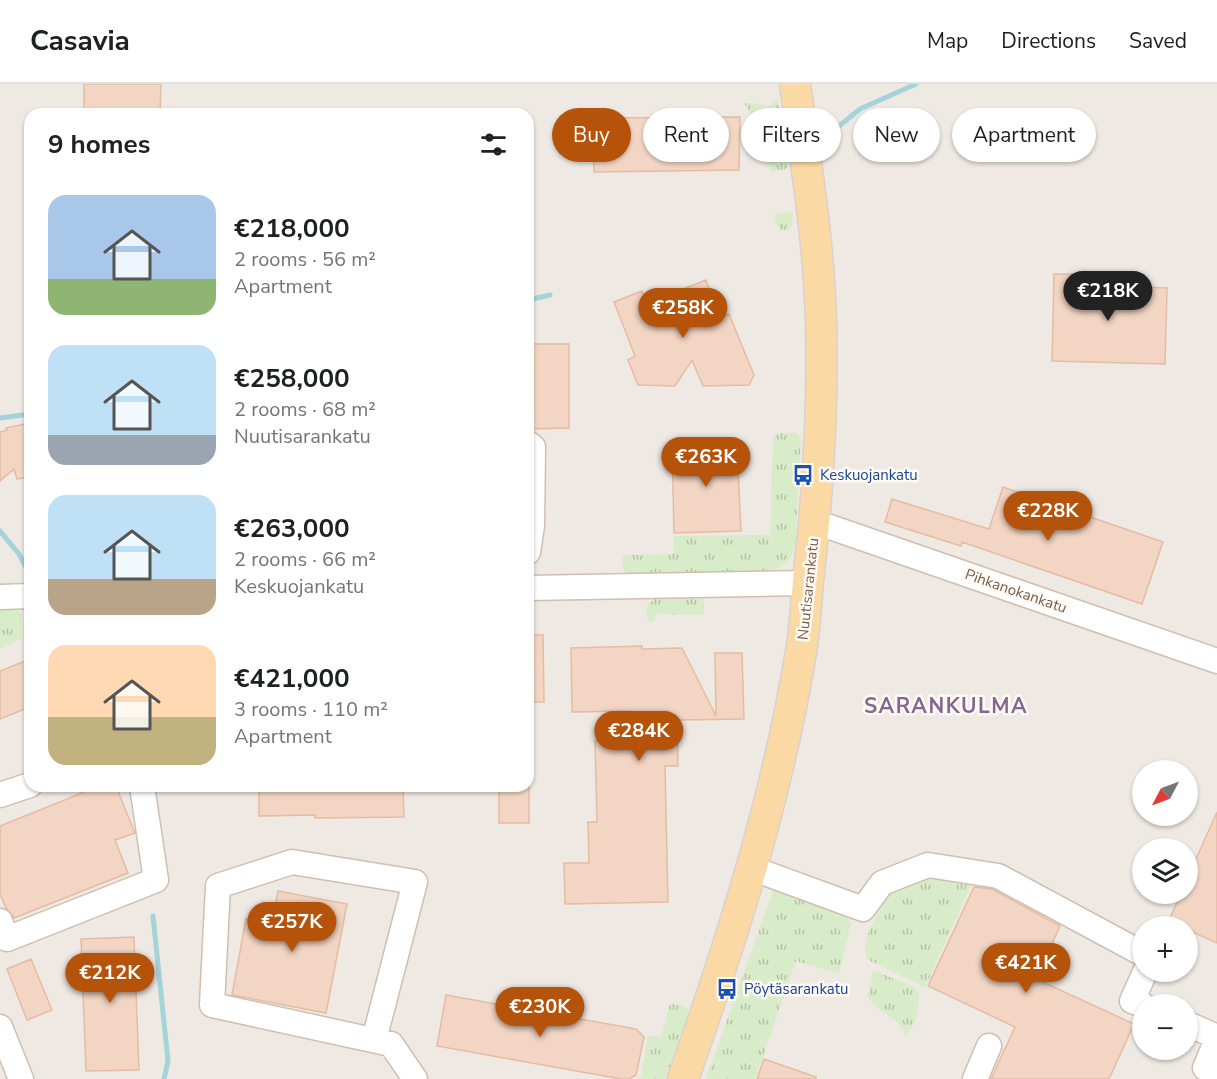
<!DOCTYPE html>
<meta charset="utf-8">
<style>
:root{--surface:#fff;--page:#f6f6f6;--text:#202124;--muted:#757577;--line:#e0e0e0;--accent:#b45309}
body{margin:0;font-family:"Nunito Sans",sans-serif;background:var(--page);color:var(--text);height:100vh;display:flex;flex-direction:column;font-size:22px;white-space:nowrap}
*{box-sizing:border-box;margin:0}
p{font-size:20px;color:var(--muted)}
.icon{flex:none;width:33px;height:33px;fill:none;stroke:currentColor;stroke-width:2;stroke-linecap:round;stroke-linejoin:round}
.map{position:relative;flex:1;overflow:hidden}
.details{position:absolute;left:24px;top:24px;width:510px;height:684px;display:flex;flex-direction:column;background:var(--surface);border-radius:18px;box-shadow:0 2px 4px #0004}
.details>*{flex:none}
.top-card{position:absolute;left:552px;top:24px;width:570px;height:54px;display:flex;gap:12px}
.needle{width:39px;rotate:229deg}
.buttons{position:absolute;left:1132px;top:676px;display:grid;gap:12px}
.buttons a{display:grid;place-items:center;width:66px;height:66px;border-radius:50%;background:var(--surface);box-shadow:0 2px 4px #0004;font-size:30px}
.price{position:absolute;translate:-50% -51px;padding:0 14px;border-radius:21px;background:var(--accent);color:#fff;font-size:20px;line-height:39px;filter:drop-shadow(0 2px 3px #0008)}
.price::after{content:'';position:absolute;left:50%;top:36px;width:18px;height:14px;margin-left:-9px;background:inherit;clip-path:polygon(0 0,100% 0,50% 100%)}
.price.active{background:#222;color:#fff}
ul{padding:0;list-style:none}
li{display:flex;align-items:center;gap:18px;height:150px;padding:0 24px}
li span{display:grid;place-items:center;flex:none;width:168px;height:120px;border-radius:18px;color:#555}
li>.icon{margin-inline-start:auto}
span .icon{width:72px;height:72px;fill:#fffc;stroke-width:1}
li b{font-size:26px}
h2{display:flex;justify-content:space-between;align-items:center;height:72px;padding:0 24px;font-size:26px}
.tag{padding:0 21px;border-radius:27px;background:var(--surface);box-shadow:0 2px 4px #0004;font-size:21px;line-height:54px}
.tag.active{background:var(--accent);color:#fff}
header{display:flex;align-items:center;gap:36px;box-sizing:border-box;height:84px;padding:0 30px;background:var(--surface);border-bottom:2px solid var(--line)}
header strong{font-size:28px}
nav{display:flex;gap:33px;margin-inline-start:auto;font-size:21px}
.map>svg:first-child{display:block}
.industrial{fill:#efe9e4;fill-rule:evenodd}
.grass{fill:url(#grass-tufts)}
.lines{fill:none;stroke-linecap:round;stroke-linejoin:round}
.stream{stroke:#a5d3da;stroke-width:5}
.building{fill:#f3d5c3;stroke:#e6bba3;stroke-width:1.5}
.minor-casing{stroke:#d1beb0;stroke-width:27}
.major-casing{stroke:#dad1cd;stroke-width:33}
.minor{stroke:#fff;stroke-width:24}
.major{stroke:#fbd9a5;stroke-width:30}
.labels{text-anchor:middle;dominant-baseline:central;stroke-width:5;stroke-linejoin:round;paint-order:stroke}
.transit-label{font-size:15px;fill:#164399;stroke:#fffaf3;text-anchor:start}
.street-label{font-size:15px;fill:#7a5c4d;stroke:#fffaf3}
.district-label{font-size:21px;font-weight:bold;letter-spacing:1.5px;fill:#846695;stroke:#fffaf3}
</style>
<header>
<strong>Casavia</strong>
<nav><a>Map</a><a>Directions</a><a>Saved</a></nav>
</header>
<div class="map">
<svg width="1217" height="995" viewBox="0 0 1217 995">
<defs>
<pattern id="grass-tufts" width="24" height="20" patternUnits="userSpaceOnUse" patternTransform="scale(1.5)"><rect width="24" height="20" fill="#d8ecc9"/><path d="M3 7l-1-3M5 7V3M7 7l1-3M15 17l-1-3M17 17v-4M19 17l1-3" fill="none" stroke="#b4c2a5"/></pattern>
</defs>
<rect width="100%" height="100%" fill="#fdf6ec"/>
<path class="industrial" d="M 0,0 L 1217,0 L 1217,995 L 0,995 ZM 30,30 L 528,30 L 528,702 L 30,702 ZM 1143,687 L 1188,687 L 1188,732 L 1143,732 ZM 1143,765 L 1188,765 L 1188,810 L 1143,810 ZM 1143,843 L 1188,843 L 1188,888 L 1143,888 ZM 1143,921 L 1188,921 L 1188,966 L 1143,966 Z"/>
<path class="grass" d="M 778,16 L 788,83 L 783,86 L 770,87 L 770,79 L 766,80 L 764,50 L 744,19 L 761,20 L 767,23 Z
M 793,128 L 792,143 L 787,146 L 781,146 L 774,136 L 775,130 Z
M 781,349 L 796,349 L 801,354 L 795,463 C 787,488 772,486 749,488 L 627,489 L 623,485 L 622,471 L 673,470 L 674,452 L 770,451 L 773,354 L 775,350 Z
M 655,515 L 704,515 L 704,531 L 655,530 L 654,537 L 650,538 C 645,533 646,526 648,520 Z
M 0,523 L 17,524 L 21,530 L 21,555 L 0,565 Z
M 923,792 L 973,797 L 925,903 L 868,876 C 859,858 873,839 882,823 L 877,816 L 896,804 Z
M 774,804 L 846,831 L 851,840 L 839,890 L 796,877 L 755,995 L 706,995 Z
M 873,886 L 914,903 L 919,908 C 919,923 917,940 906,952 L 896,937 L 873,921 L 868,913 Z
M 670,919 L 685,923 L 689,926 L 666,995 L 638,995 L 641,992 L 648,951 L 661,953 Z"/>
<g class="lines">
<path class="stream" d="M 828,51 L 860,25 L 916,0
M 528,216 L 550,211
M 0,334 L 30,330
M 0,447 L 19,470 L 29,489
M 153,832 L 168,977 L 164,995"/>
</g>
<path class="building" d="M 84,0 L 161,0 L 160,30 L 84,30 Z
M 740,33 L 739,86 L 594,88 L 593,34 Z
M 1054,190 L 1098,191 L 1098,202 L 1167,204 L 1165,280 L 1052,277 Z
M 706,196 L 720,234 L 729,230 L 754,291 L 749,301 L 703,302 L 692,276 L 675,302 L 638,301 L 628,276 L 635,272 L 614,218 L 642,207 L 647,219 Z
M 528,260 L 569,260 L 569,344 L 528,345 Z
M 30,339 L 30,393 L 17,395 L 14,385 L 0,397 L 0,348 L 7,346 L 6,344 Z
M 672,360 L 737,361 L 741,447 L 674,449 Z
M 1003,403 L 1163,458 L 1142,520 L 962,458 L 961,462 L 885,438 L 892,415 L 989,445 Z
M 528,551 L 543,551 L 544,618 L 528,618 Z
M 642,562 L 642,565 L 682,564 L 716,632 L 715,569 L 742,569 L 744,635 L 677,636 L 678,682 L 665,682 L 668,818 L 565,820 L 564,779 L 589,779 L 588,738 L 597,738 L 595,657 L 631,656 L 630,627 L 572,628 L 571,564 Z
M 30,575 L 30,623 L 0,635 L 0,587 Z
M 99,702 L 116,702 L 134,747 L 135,749 L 115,756 L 128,789 L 14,834 L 6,824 L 0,810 L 0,742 Z
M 259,702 L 403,702 L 404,733 L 315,734 L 315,731 L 259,732 Z
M 499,702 L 529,702 L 529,739 L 499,739 Z
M 1217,728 L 1217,859 L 1188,846 L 1188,843 L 1181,843 L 1168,838 L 1181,810 L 1188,810 L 1188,793 Z
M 974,803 L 992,805 L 1060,842 L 1036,895 L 1134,940 L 1109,995 L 991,995 L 1015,943 L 928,902 Z
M 278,807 L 347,820 L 326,929 L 232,911 L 246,835 L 272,840 Z
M 134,853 L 139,986 L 86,987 L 81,855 Z
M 31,875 L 52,926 L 27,936 L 7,885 Z
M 446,911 L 636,945 L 644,953 L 636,991 L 629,995 L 621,995 L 437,962 Z
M 764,975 L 816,993 L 816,995 L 757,995 Z"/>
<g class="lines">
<defs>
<path id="minor" d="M 528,359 L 533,363 L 532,442 L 528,468
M 815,441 L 830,443 L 1217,577
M 528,504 L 808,499
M 0,513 L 30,512
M 0,711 L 30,701
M 751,784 L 863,825 L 882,799 L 928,781 L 998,792 L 1143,870
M 0,837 L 7,855 L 156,796 L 142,702
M 1143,921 L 1132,917 L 1145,888
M 1188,940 L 1217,953
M 0,943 L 21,995
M 1217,955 L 1205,984 L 1217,991
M 374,956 L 415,798 L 292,778 L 218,802 L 212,921 L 391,960 L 415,995
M 975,995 L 989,962"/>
<path id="major" d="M 683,995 C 732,856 777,714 801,568 C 805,545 806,521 808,497 C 818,412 823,324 821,238 C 819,159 806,79 795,0"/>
</defs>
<use href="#minor" class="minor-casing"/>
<use href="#major" class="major-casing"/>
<use href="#minor" class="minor"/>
<use href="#major" class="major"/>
</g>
<defs>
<symbol id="bus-bare" viewBox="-9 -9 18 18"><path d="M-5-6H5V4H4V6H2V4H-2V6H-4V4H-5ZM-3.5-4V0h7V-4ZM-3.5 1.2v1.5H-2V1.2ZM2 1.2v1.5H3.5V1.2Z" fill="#1a4fb4" stroke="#fffaf3" stroke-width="2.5" paint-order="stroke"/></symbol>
</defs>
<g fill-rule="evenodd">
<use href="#bus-bare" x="788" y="376" width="30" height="30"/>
<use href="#bus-bare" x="712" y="890" width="30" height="30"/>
</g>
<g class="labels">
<g class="transit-label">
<text x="820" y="391">Keskuojankatu</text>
<text x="744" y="905">Pöytäsarankatu</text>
</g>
<g class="street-label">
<text transform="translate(808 505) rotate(-84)">Nuutisarankatu</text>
<text transform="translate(1016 507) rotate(19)">Pihkanokankatu</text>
</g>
<g class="district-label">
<text x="946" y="622">SARANKULMA</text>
</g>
</g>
</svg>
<div class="buttons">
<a><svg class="needle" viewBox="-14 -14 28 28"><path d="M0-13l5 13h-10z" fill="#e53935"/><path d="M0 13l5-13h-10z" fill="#757577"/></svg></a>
<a><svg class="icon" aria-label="layers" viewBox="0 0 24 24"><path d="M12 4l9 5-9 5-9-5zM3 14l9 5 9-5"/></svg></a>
<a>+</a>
<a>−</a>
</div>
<b class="price active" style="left:1108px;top:238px">€218K</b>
<b class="price" style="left:683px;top:255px">€258K</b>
<b class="price" style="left:706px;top:404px">€263K</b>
<b class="price" style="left:1048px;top:458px">€228K</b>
<b class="price" style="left:639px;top:678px">€284K</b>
<b class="price" style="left:292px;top:869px">€257K</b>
<b class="price" style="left:1026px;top:910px">€421K</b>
<b class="price" style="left:110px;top:920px">€212K</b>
<b class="price" style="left:540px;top:954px">€230K</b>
<div class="top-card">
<a class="tag active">Buy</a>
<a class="tag">Rent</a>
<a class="tag">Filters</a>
<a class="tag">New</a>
<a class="tag">Apartment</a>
</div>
<section class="details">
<h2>9 homes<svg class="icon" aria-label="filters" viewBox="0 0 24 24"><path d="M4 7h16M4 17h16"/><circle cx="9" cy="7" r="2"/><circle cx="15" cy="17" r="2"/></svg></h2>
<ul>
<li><span style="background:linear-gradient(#a9c7e8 70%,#8fb573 0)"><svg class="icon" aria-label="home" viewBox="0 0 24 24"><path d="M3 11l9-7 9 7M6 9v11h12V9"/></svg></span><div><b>€218,000</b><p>2 rooms · 56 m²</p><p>Apartment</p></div></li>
<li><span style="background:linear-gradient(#bfe0f5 75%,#9aa5b1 0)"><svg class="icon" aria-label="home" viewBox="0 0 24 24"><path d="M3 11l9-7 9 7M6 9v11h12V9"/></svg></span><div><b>€258,000</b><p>2 rooms · 68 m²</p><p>Nuutisarankatu</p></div></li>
<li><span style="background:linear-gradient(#bfe0f5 70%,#b9a48a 0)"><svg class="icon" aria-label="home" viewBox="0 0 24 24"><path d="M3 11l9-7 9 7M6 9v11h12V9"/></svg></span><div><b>€263,000</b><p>2 rooms · 66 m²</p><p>Keskuojankatu</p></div></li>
<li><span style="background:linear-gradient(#ffd9b3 60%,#c2b280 0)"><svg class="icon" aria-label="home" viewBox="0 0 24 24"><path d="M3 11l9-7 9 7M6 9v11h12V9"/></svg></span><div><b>€421,000</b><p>3 rooms · 110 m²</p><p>Apartment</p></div></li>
</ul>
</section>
</div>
